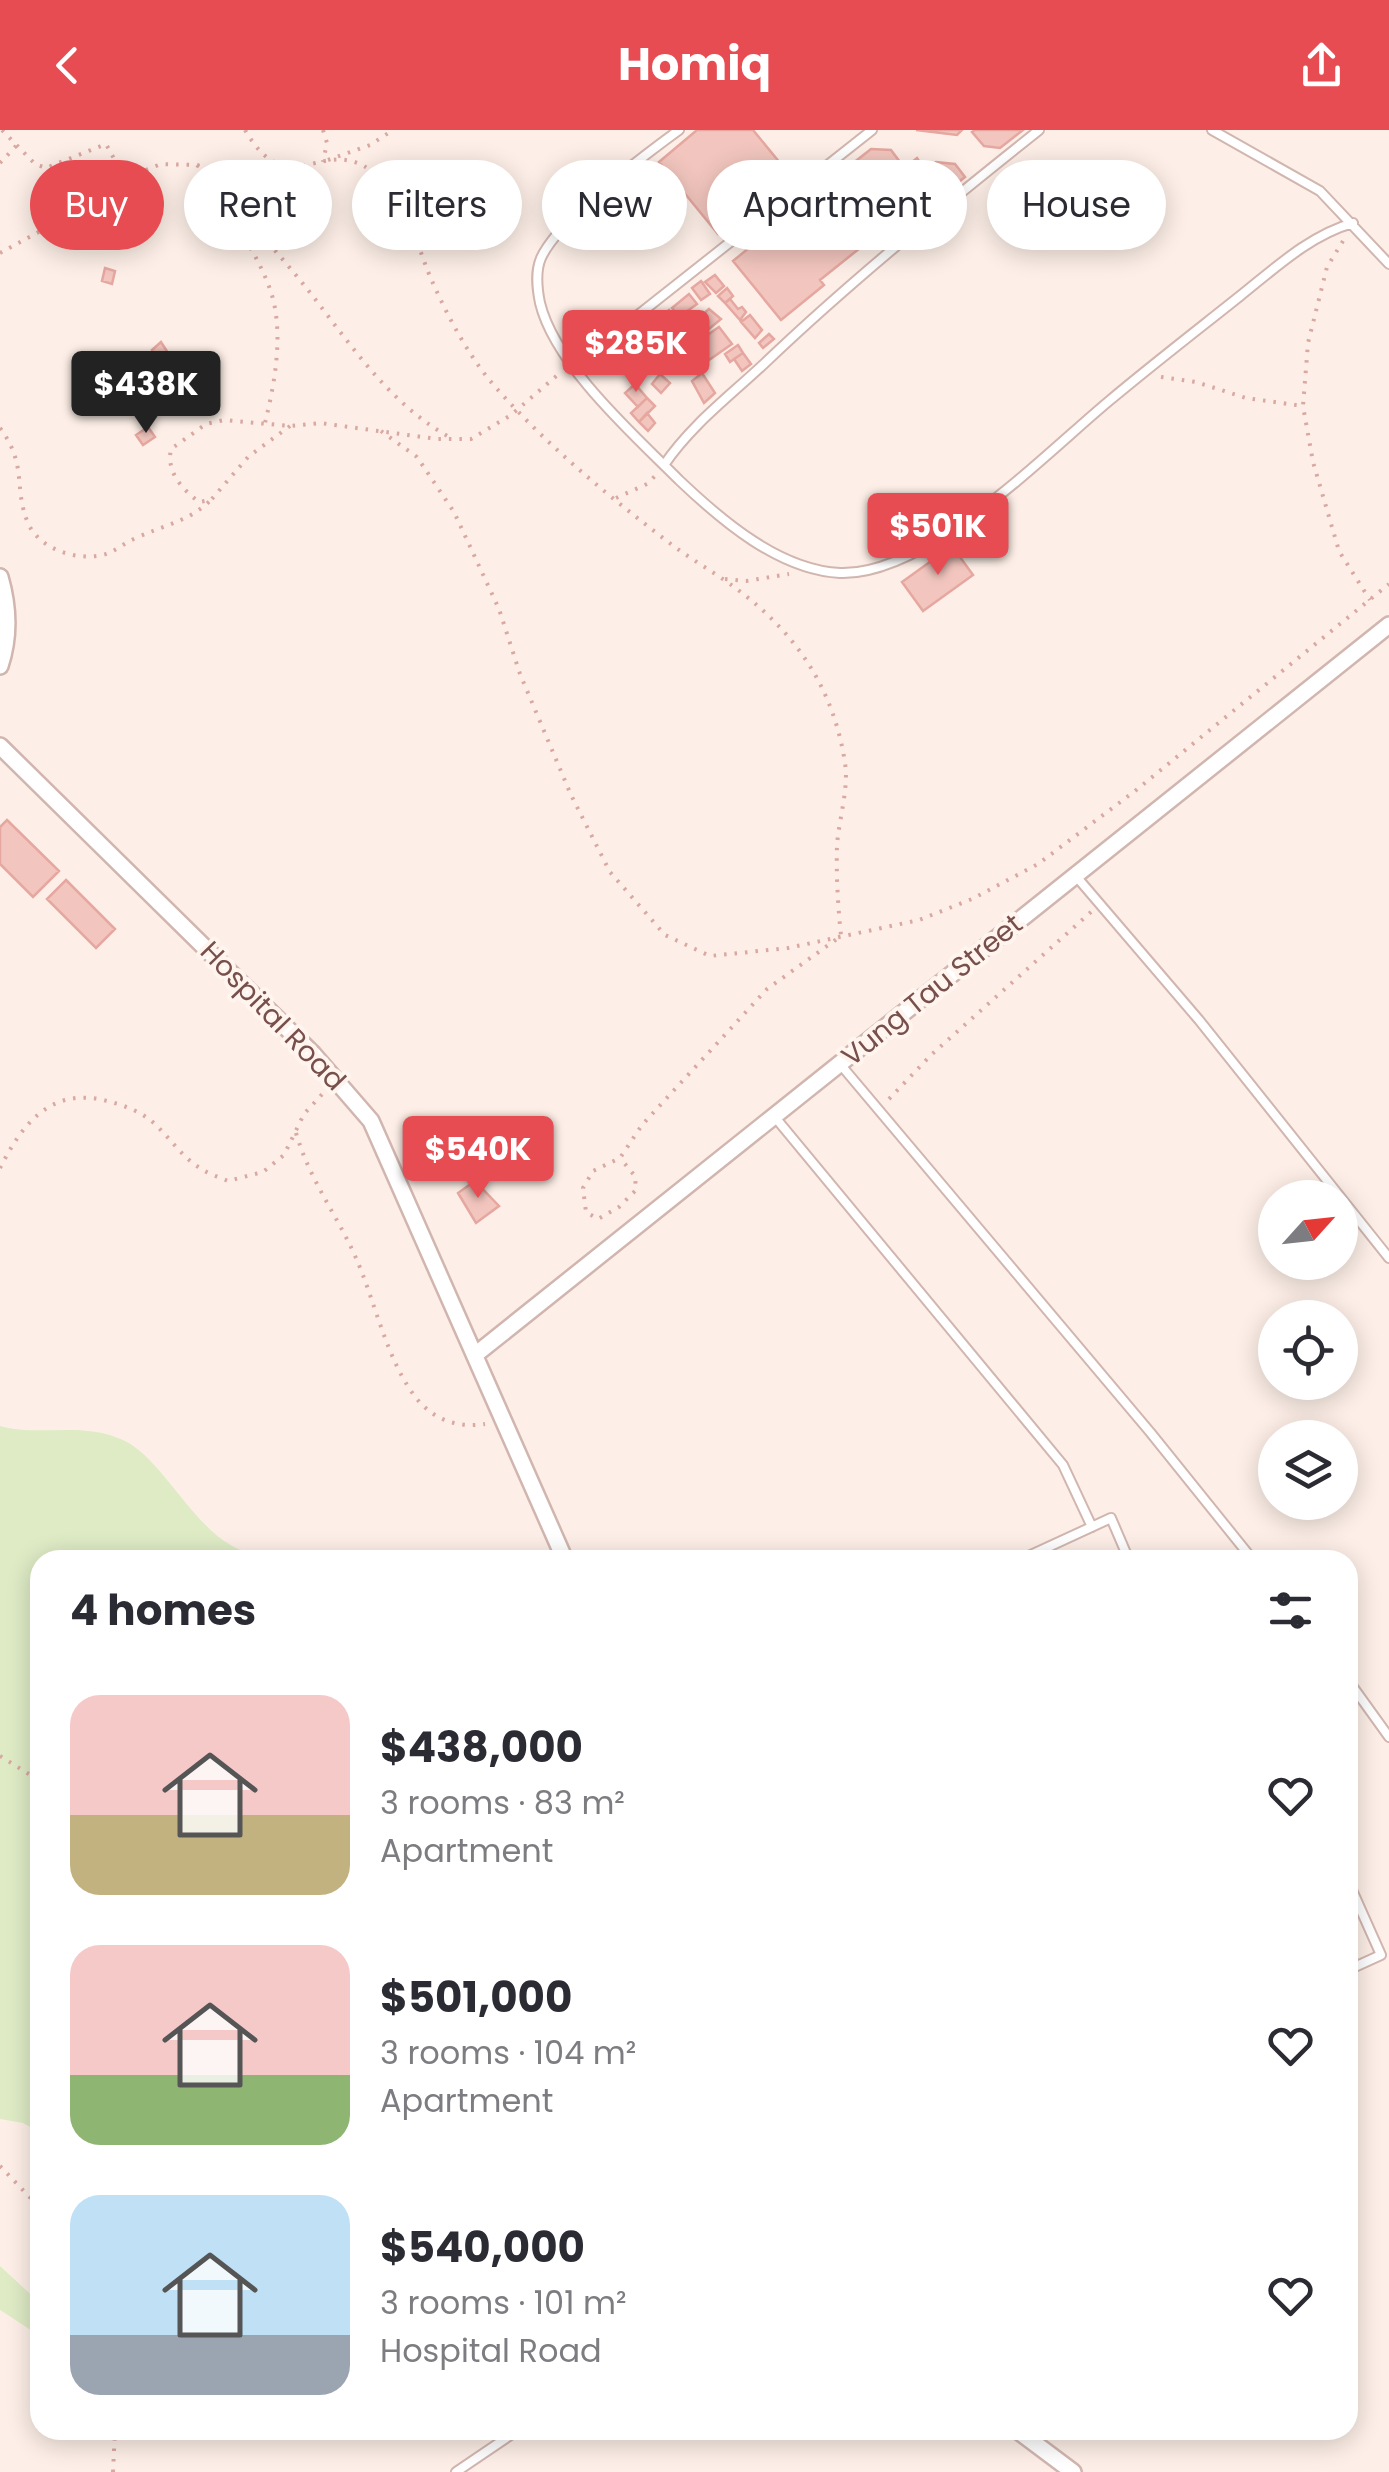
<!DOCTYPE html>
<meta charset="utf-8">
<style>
:root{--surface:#fff;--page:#f7f7f7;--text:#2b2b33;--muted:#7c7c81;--accent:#e74c52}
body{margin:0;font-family:Poppins,sans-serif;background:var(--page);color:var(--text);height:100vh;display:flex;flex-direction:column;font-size:38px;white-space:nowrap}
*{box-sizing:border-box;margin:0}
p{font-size:32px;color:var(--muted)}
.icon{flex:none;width:55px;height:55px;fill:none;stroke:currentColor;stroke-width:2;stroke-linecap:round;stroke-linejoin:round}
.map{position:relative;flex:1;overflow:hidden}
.panel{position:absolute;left:30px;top:1420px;width:1328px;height:890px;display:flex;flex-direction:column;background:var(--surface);border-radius:30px;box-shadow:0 5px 25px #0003}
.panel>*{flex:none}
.hud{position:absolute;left:30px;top:30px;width:1330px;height:90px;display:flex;gap:20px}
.needle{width:65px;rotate:63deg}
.fabs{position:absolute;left:1258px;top:1050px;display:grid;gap:20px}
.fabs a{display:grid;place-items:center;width:100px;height:100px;border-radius:50%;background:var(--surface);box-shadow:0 5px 25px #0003;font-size:50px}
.price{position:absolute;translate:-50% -85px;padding:0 22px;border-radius:10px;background:var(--accent);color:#fff;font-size:32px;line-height:65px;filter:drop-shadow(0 2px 5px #0008)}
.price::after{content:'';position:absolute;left:50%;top:60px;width:30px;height:22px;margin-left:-15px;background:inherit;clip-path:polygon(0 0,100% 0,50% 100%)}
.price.current{background:#222;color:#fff}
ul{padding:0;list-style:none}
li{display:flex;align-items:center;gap:30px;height:250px;padding:0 40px}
li span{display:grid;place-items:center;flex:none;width:280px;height:200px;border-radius:30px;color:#555}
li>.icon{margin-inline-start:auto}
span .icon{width:120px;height:120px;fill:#fffc;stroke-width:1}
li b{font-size:42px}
h2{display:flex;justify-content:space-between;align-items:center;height:120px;padding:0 40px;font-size:42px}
.chip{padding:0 35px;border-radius:45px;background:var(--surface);box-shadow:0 5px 25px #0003;font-size:35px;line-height:90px}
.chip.current{background:var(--accent);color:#fff}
header{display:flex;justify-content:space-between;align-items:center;height:130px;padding:0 40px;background:var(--accent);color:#fff;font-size:45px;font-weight:700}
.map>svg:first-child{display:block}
.green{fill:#deebc5}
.building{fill:#f2c6be;stroke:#e5a79f;stroke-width:2.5}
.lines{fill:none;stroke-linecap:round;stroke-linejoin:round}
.service-casing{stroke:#d1b6af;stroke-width:12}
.minor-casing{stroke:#d1b6af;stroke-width:20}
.path{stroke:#d8a8a1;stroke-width:4;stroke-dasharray:2.5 8;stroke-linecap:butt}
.service{stroke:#fff;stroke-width:8}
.minor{stroke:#fff;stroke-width:15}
.labels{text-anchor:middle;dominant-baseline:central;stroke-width:8;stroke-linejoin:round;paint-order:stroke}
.street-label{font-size:28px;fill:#774f4b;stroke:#fff4ee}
</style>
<header><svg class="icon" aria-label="back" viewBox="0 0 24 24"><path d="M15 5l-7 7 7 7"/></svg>Homiq<svg class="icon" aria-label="share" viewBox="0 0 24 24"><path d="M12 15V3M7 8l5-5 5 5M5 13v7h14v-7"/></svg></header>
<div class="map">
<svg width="1389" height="2342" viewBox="0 0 1389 2342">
<rect width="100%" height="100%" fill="#fdefe7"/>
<path class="green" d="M 0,1296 C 39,1307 82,1291 123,1310 C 159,1326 190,1391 229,1414 C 241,1422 259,1425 273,1430 L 40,1430 L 40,2002 L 23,1993 L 0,1989 Z
M 0,2136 L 40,2173 L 40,2206 L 0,2180 Z"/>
<path class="building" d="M 697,0 L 753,0 L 790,45 L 718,104 L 659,32 Z
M 916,0 L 962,0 L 957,5 Z
M 975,0 L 1023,0 L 1000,18 L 984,16 L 972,2 Z
M 871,19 L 891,20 L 900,32 L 845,77 L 836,65 L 838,45 Z
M 917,28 L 925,40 L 936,32 L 955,34 L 965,47 L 878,116 L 850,82 Z
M 815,64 L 826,77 L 816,85 L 839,113 L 850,105 L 860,118 L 820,150 L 824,155 L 781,190 L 733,131 Z
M 105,138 L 115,141 L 112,154 L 102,151 Z
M 715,145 L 724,156 L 716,163 L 705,152 Z
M 701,151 L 710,164 L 701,170 L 692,158 Z
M 727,158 L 733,166 L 725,173 L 718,166 Z
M 689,164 L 697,174 L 679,187 L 672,178 Z
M 730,169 L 738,179 L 742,177 L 746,182 L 740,190 L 725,173 Z
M 709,179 L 721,189 L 703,204 L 694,192 Z
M 669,180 L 675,189 L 657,202 L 651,195 Z
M 750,185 L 762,200 L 755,208 L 741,192 Z
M 651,195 L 660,205 L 648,213 L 640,203 Z
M 719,197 L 732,214 L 709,230 L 696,213 Z
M 685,199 L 691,208 L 676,219 L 671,209 Z
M 640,203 L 648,213 L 640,219 L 632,210 Z
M 769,204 L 774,209 L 763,218 L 759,213 Z
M 161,212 L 170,226 L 160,232 L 152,220 Z
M 738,215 L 743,223 L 730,232 L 725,224 Z
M 743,223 L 751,234 L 742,241 L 734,229 Z
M 181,243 L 190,255 L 181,261 L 172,249 Z
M 702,243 L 715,263 L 704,273 L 692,251 Z
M 660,244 L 670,253 L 661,263 L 652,254 Z
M 109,249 L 115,257 L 103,265 L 97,258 Z
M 635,254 L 647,268 L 638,277 L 625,263 Z
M 131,256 L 137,264 L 127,270 L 122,262 Z
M 647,268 L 655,276 L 639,292 L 631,283 Z
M 148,276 L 153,283 L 144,290 L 139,283 Z
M 647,283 L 655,293 L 648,301 L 639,292 Z
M 148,297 L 155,307 L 143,315 L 136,305 Z
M 952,416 L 973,445 L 923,481 L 902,452 Z
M 7,690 L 59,741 L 33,767 L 0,734 L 0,697 Z
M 66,750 L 115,799 L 96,818 L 47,769 Z
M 475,1051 L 499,1076 L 476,1093 L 458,1063 Z"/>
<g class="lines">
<defs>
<path id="service" d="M 679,0 C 642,27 559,89 541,128 C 535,142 537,158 540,173 C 555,235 634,305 679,350 C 721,390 779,440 840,443 C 927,446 1044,325 1109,271 C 1152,235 1196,201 1240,166 C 1274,139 1310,105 1353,93
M 1212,0 L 1320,61 L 1389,134
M 572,232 L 614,204 L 872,0
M 664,335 C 692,294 730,266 766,232 C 852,150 945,75 1039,0
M 1075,745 L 1199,890 L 1389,1128
M 840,934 L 1150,1302 L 1253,1430
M 774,986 L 1063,1335 L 1092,1397
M 1020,1430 L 1111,1388 L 1129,1430
M 1348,1550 L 1389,1607
M 1348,1751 L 1381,1825 L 1348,1840
M 456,2342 L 518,2300"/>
<path id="minor" d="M 0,447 C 9,478 10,506 0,536
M 0,616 L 313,924 L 371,991 L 565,1430
M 475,1225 L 1389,495
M 1017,2300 L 1073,2342"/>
</defs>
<use href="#service" class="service-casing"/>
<use href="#minor" class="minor-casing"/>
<path class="path" d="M 2,0 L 35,34 L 46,38 L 106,14 L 123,45 L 129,45
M 245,0 C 287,72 317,11 364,36 C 371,40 380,49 386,56 C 411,81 418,120 432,151 C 449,189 470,229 498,260 C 549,317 607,365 667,411 C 691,430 718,444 742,463 C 799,507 834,561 845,633 C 849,658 839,689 837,715 C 836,745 838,776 841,806 L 767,859 L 642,995 L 620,1028 L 593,1041 L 583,1058 L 586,1082 L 598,1089 L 619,1077 L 636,1060 L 635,1046 L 620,1028
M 323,0 L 327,13 L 323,32
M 328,30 L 370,15 L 393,0
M 0,33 L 17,15
M 197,35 C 233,74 270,113 304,155 C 348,210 387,273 451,308
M 205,47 C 228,83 257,121 271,162 C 284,203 275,252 265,293
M 1343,111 L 1327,137 L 1308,213 L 1303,276 L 1313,332 L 1339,421 L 1370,470
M 0,123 L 90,74 L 133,45 L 161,34 L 197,35 L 236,45 L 279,44 L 293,38
M 1161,247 L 1196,252 L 1246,268 L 1303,276
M 290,296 L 248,327 L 211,370 L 199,372 C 182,359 166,342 171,319 L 206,294 L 224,290 L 290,296 L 320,293 L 437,309 L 471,309 L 511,285 L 561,242
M 0,298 C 28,336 13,357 28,393 C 40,421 82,433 109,423 C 118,419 126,412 136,408 C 164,395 188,392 211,370
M 381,301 L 417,327 L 454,382 L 499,479 L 520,544 L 571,665 L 610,742 L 665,805 L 710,826 L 788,818 L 919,790 L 972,769 L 1038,734 L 1135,661 L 1389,454
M 616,368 L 647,354 L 655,346
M 725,449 L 746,451 L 789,444
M 889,969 L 931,925 L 1091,782
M 296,1003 C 310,1051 336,1083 356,1128 C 375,1171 387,1232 417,1269 C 435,1291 459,1298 485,1294
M 0,1038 C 21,997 47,960 99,969 C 116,973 134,978 149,989 C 167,1003 180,1026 200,1038 C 208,1044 219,1047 228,1051 L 263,1042 L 284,1025 L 304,984 L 326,960
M 0,1626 L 40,1651
M 0,2036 L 40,2078
M 113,2342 L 115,2300"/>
<use href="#service" class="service"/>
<use href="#minor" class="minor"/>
</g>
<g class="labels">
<g class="street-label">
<text transform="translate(932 860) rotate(-39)">Vung Tau Street</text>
<text transform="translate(273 886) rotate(46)">Hospital Road</text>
</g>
</g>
</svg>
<div class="fabs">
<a><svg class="needle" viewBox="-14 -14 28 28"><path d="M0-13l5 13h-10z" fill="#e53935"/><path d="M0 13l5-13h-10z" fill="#7c7c81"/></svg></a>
<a><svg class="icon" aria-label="locate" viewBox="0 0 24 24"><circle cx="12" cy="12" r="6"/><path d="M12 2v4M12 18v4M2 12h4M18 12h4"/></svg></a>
<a><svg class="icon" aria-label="layers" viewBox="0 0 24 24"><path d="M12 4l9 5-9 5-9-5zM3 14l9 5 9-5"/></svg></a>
</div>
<b class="price" style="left:636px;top:265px">$285K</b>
<b class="price current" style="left:146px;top:306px">$438K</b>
<b class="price" style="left:938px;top:448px">$501K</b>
<b class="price" style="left:478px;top:1071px">$540K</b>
<div class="hud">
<a class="chip current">Buy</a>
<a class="chip">Rent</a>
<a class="chip">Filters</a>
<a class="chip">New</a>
<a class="chip">Apartment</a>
<a class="chip">House</a>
</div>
<section class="panel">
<h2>4 homes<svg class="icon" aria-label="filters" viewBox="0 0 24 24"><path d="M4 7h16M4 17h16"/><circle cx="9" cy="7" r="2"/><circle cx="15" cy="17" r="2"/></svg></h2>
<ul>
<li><span style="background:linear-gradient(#f6c9c9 60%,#c2b280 0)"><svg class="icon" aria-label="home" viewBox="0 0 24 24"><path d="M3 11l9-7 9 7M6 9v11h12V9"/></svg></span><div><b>$438,000</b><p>3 rooms · 83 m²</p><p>Apartment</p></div><svg class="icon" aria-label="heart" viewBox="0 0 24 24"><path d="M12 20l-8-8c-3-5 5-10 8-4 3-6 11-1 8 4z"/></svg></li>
<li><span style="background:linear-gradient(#f6c9c9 65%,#8fb573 0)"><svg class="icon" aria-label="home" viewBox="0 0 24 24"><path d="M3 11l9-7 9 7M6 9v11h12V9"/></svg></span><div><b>$501,000</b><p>3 rooms · 104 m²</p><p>Apartment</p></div><svg class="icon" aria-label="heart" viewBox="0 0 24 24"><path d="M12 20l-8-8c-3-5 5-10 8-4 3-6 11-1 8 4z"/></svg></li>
<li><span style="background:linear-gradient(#bfe0f5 70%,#9aa5b1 0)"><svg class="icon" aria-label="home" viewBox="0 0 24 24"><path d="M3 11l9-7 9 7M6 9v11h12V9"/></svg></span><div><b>$540,000</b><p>3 rooms · 101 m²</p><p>Hospital Road</p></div><svg class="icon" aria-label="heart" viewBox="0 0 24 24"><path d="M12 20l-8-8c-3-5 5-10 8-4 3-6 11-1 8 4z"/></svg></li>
</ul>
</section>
</div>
